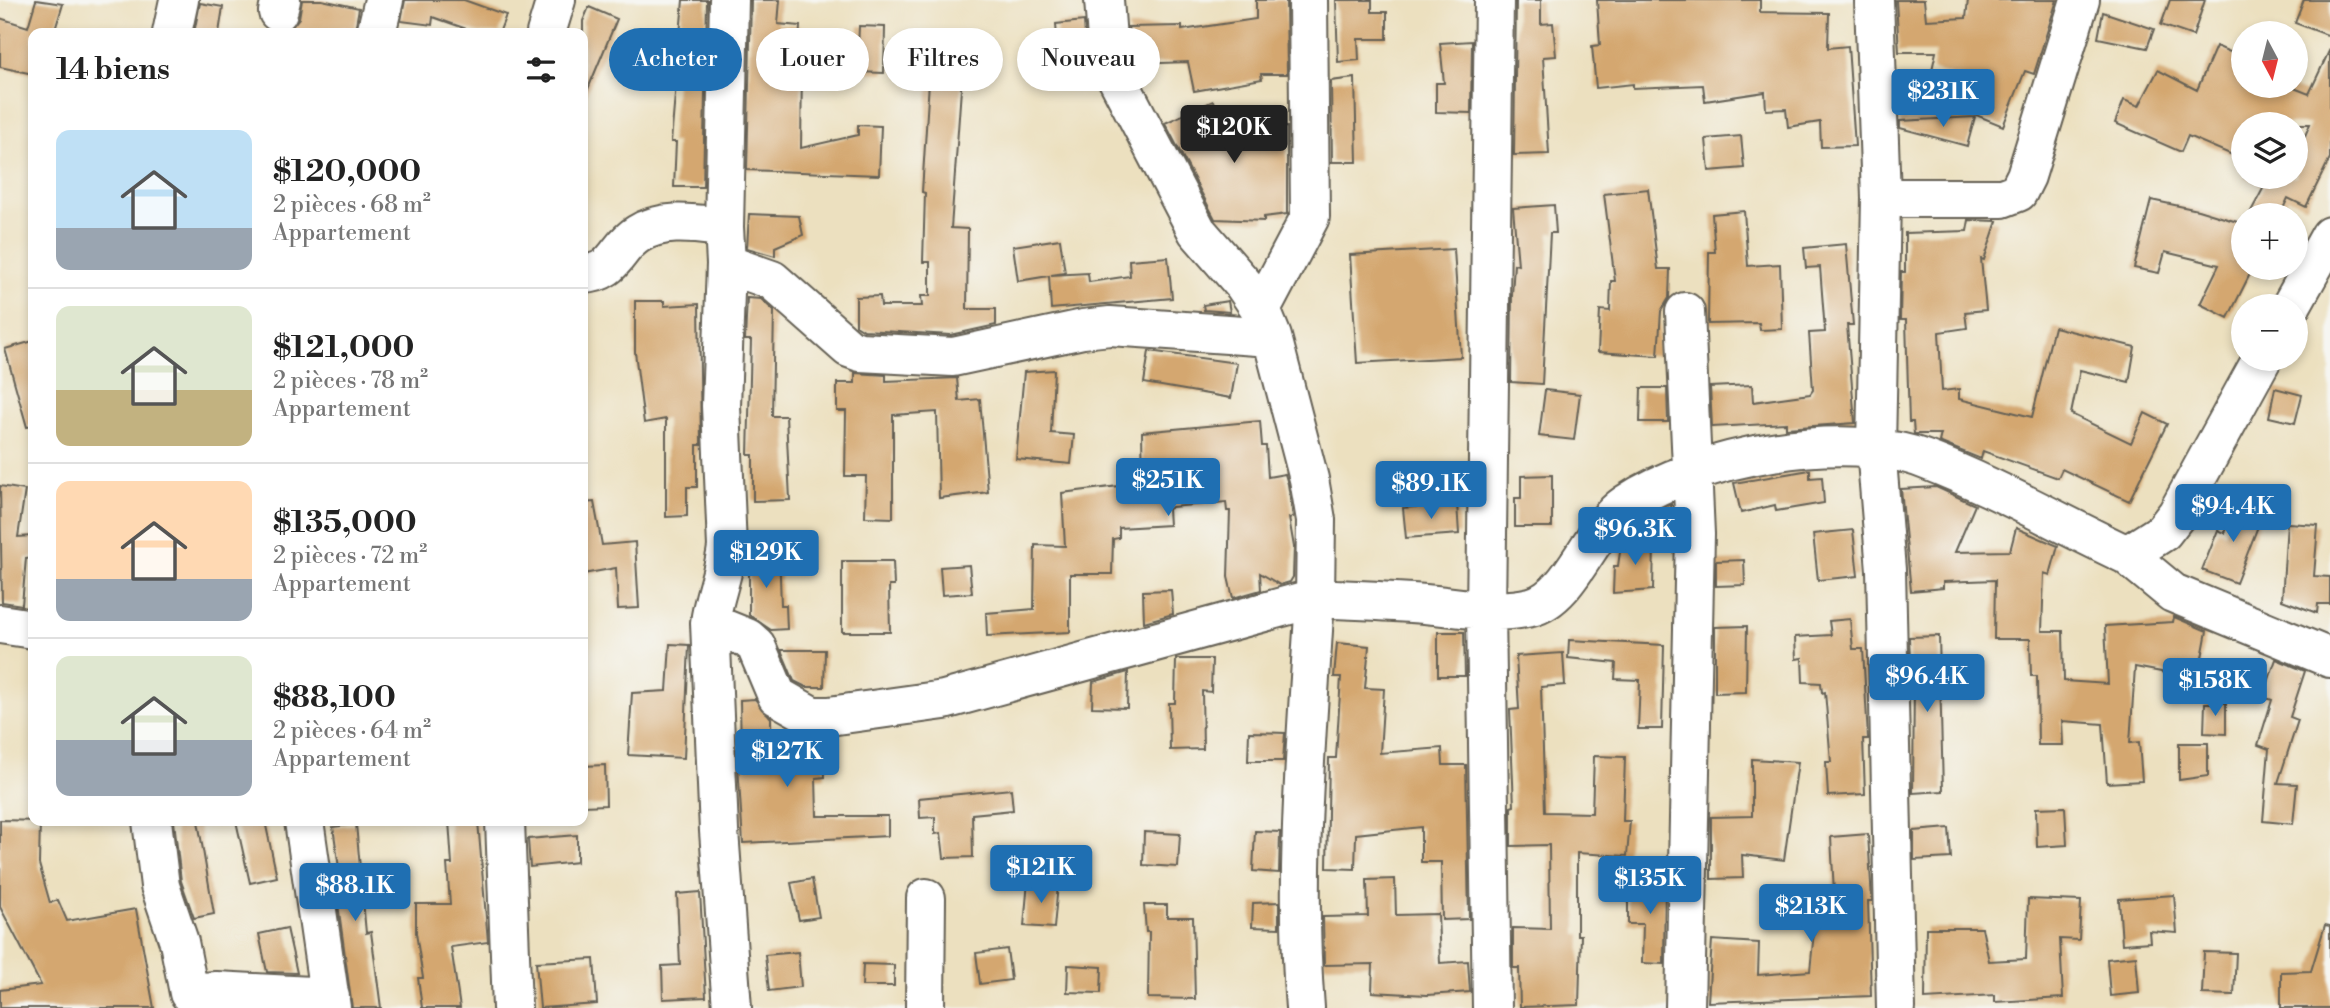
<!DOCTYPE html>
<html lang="fr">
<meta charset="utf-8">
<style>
:root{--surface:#fff;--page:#f6f6f6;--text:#222;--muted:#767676;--line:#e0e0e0;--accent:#1f6fb2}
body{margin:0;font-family:"Libre Bodoni",serif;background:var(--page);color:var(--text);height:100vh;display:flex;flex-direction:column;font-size:26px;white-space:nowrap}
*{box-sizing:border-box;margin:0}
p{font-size:23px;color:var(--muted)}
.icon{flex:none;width:38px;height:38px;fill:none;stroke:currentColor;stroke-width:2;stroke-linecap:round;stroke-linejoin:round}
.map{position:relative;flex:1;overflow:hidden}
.drawer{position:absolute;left:28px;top:28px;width:560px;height:798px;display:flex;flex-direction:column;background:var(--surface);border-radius:14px;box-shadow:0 4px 10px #0003}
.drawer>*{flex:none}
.top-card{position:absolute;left:609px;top:28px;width:665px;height:63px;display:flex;gap:14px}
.needle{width:46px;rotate:173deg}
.fabs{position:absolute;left:2231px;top:21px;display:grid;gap:14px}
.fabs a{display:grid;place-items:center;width:77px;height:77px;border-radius:50%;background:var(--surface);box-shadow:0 4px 10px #0003;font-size:35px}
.price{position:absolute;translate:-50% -60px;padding:0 16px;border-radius:7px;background:var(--accent);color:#fff;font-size:23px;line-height:46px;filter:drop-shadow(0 2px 4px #0008)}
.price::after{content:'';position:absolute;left:50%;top:42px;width:21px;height:16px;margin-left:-10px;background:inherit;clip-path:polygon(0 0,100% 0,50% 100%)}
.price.selected{background:#222;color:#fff}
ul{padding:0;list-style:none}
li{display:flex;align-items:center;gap:21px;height:175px;padding:0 28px}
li+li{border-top:2px solid var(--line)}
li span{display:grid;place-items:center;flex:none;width:196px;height:140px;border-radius:14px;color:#555}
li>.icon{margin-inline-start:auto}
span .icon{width:84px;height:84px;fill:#fffc;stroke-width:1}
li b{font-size:30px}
h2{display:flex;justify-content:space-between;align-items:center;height:84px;padding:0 28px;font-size:30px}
.chip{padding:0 24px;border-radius:32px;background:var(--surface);box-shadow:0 4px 10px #0003;font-size:24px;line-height:63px}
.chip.selected{background:var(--accent);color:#fff}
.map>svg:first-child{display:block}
.building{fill:#d4a770}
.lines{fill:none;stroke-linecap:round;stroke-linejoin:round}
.minor-casing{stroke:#656155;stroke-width:42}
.minor{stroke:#fff;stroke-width:38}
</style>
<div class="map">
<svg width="2330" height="1008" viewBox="0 0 2330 1008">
<rect width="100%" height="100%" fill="#f6f6f2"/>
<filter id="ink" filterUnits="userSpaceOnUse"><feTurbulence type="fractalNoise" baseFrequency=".0143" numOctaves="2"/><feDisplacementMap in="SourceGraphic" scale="14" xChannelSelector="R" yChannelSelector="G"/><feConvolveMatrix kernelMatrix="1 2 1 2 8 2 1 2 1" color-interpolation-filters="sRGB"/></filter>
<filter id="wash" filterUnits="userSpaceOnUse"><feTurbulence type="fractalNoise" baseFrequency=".00686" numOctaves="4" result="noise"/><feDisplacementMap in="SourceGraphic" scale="28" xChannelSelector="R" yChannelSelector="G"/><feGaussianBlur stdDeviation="1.57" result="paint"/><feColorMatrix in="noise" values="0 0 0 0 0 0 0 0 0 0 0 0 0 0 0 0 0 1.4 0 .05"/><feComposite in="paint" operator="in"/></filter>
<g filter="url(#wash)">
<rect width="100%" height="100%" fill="#ece0bf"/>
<g id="blocks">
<path class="building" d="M 36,0 L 63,4 L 54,33 L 33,33 L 33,74 L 0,67 L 0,18 L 28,27 Z
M 302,0 L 322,0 L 359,8 L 355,30 L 341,27 L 340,33 L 287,33 L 299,18 Z
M 405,0 L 464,0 L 506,15 L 499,33 L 478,33 L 433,17 L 432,25 L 401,21 Z
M 683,0 L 707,0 L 703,187 L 674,187 L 676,142 L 671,142 Z
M 751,0 L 780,0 L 778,24 L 800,26 L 799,44 L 814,45 L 813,69 L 802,68 L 801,148 L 858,135 L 858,125 L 881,126 L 879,175 L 747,170 Z
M 1256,0 L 1286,0 L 1287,74 L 1261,74 L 1262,79 L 1194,91 L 1188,62 L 1135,64 L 1128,27 L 1182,26 L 1182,30 L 1256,19 Z
M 1336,0 L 1372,0 L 1372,12 L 1387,12 L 1387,39 L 1358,39 L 1359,60 L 1338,62 Z
M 1516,0 L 1541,0 L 1541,24 L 1553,23 L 1556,56 L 1543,57 L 1549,154 L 1514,155 Z
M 1597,0 L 1760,0 L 1760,12 L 1829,13 L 1828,48 L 1848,46 L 1855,146 L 1821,147 L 1820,122 L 1788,127 L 1786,109 L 1766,110 L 1765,92 L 1705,101 L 1703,85 L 1633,88 L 1633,84 L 1596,88 L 1592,46 L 1600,45 Z
M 1896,0 L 1924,0 L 1926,20 L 1966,18 L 1968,0 L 2057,0 L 2034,74 L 2025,71 L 2003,126 L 1971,113 L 1982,83 L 1932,70 L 1936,52 L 1899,52 Z
M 2170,0 L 2205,0 L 2193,36 L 2161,25 Z
M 2304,0 L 2330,0 L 2330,36 L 2295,23 Z
M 200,3 L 223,7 L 219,33 L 194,33 Z
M 589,7 L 617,19 L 583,101 L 583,21 Z
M 2103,12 L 2154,29 L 2147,48 L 2098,38 Z
M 1084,21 L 1086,54 L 1094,78 L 1060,80 L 1059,63 L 1032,64 L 1031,40 L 1057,38 L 1056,24 Z
M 859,26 L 885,27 L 884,73 L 857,72 Z
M 932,34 L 983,35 L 983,76 L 962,75 L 951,228 L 968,229 L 967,309 L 996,309 L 996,325 L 951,335 L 864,330 L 856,325 L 856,297 L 880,296 L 881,306 L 922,306 L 921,296 L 930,296 L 930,262 L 923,262 L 925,193 L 922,192 Z
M 1472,41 L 1471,113 L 1436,112 L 1436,83 L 1444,83 L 1440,43 Z
M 2216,46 L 2244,58 L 2244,86 L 2289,86 L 2309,94 L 2330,49 L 2330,158 L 2306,207 L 2288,198 L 2280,215 L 2249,215 L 2264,187 L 2244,177 L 2296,177 L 2296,157 L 2310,124 L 2279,124 L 2259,115 L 2255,124 L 2244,124 L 2244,160 L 2188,136 L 2181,152 L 2115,123 L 2124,100 L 2139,106 L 2158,70 L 2197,90 Z
M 1355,78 L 1357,162 L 1332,162 L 1331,81 Z
M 1213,101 L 1225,128 L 1287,127 L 1287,214 L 1264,217 L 1264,221 L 1215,219 L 1165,123 Z
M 1975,117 L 1967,146 L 1900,128 L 1900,121 Z
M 1741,136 L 1744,168 L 1709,171 L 1706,139 Z
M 1648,189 L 1658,269 L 1670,269 L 1669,298 L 1661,311 L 1658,356 L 1598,352 L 1600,310 L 1610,311 L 1611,281 L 1615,281 L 1604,194 Z
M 2151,200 L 2198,210 L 2244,224 L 2244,268 L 2253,268 L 2228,318 L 2200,304 L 2219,265 L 2165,252 L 2159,273 L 2134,268 Z
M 1554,205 L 1556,233 L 1550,233 L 1542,384 L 1511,382 L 1512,295 L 1514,264 L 1518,265 L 1513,208 Z
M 1744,211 L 1748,266 L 1780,264 L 1782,329 L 1760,330 L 1759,323 L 1708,324 L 1709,252 L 1715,252 L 1712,214 Z
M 749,214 L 799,216 L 803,235 L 775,247 L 775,256 L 747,248 Z
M 1969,220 L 1997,221 L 1984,260 L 1981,259 L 1986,310 L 1965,312 L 1967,328 L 1939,332 L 1942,391 L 1959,389 L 1959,399 L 2032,417 L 2054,327 L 2135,347 L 2129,382 L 2080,370 L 2071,414 L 2131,443 L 2145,413 L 2167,424 L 2129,501 L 2062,469 L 2058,478 L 1983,451 L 1981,459 L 1939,442 L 1941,434 L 1914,434 L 1913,422 L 1909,422 L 1906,320 L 1900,320 L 1901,272 L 1905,272 L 1905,233 L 1967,231 Z
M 1060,239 L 1065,273 L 1051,275 L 1088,273 L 1089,282 L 1130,276 L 1129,260 L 1168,257 L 1172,298 L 1051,309 L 1049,276 L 1018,281 L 1013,246 Z
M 1846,244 L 1853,325 L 1847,325 L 1855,423 L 1786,428 L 1786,423 L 1712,427 L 1710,387 L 1752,385 L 1753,402 L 1810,394 L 1813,390 L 1809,333 L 1825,332 L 1820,267 L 1806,268 L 1804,248 Z
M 1454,249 L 1461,357 L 1357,363 L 1350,255 Z
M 747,298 L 761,299 L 774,311 L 772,416 L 786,416 L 790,500 L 753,501 L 753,455 L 748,455 L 751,340 L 745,340 Z
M 635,301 L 664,301 L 664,306 L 699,304 L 701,445 L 697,445 L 697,487 L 687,487 L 687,516 L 666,517 L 666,419 L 644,423 L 635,352 Z
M 1228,301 L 1230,312 L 1204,310 L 1203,305 Z
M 33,341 L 33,426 L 27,427 L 5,349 Z
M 1149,351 L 1237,363 L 1231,398 L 1144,383 Z
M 1054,370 L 1051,433 L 1074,435 L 1071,464 L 1016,459 L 1024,372 Z
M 855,373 L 886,375 L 886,381 L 957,378 L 959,401 L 980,399 L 988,492 L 939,498 L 937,412 L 893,415 L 893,518 L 865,517 L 866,476 L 845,476 L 846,411 L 837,411 L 837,383 L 855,383 Z
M 1641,388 L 1667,388 L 1668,422 L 1640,422 Z
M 2275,388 L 2302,395 L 2295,423 L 2269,417 Z
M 1545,390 L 1580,394 L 1574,440 L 1539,436 Z
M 1260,421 L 1262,446 L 1266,446 L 1268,477 L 1285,474 L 1288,484 L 1293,517 L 1289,518 L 1294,547 L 1293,577 L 1290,582 L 1280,585 L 1260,573 L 1261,590 L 1233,598 L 1228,577 L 1230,511 L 1227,511 L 1226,502 L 1172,507 L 1168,509 L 1169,525 L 1119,528 L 1119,538 L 1113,539 L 1112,574 L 1070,574 L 1070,632 L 987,636 L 986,613 L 1034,609 L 1035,545 L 1065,546 L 1062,493 L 1143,483 L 1142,432 Z
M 1810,470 L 1810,478 L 1822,477 L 1824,503 L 1776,511 L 1775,505 L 1741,513 L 1734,483 Z
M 1552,475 L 1552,527 L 1515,527 L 1515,498 L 1521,498 L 1521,476 Z
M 0,486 L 25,490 L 18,537 L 33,536 L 33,557 L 26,558 L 22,605 L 2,602 Z
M 1936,487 L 1975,505 L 1955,552 L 2010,551 L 2016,528 L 2058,546 L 2050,575 L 2044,573 L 2042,631 L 2063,631 L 2064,681 L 2108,684 L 2105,626 L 2173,622 L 2174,617 L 2207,631 L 2198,679 L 2135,667 L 2130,743 L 2139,742 L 2142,781 L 2107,783 L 2103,724 L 2062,721 L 2063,745 L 2038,745 L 2037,676 L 2031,676 L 2030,639 L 1994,639 L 1995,580 L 1943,582 L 1943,588 L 1911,591 L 1901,489 Z
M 594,502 L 602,545 L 635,542 L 639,608 L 618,609 L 616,568 L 583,574 L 583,503 Z
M 2236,502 L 2261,511 L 2257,521 L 2260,521 L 2236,583 L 2202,570 L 2218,530 L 2225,533 Z
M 1457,503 L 1459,534 L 1406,538 L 1403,508 Z
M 1671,504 L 1673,534 L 1644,538 L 1643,520 Z
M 2287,523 L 2318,525 L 2314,576 L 2330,577 L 2330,604 L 2318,604 L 2317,613 L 2282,600 Z
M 1853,530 L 1858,576 L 1818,580 L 1813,534 Z
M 1622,538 L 1654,542 L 1653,590 L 1613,593 L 1614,566 L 1618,566 Z
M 779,550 L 781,605 L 786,605 L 787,629 L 771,630 L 749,615 L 749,551 Z
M 1744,560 L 1745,585 L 1716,586 L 1716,561 Z
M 842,561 L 893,561 L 894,586 L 889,586 L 890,632 L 842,632 Z
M 969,565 L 972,593 L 942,595 L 940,567 Z
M 1171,590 L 1173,614 L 1144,622 L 1143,591 Z
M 1850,619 L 1853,649 L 1863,649 L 1868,739 L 1863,739 L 1865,794 L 1828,796 L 1826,762 L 1831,762 L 1825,692 L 1822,693 L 1821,683 L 1803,682 L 1802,658 L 1796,659 L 1795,637 L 1831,635 L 1829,621 Z
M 1747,626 L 1746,692 L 1715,693 L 1715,627 Z
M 1438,632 L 1464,632 L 1465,676 L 1438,676 Z
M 1939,636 L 1943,791 L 1913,793 L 1914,683 L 1911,683 L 1909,637 Z
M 1569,640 L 1664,645 L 1662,729 L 1638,729 L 1640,680 L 1615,679 L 1616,663 L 1568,658 Z
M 1337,643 L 1369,646 L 1365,688 L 1384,689 L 1380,753 L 1442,748 L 1443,765 L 1466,765 L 1469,919 L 1442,920 L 1441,862 L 1421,862 L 1421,827 L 1356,834 L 1355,869 L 1327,868 L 1329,758 L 1336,758 L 1341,677 L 1334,677 Z
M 670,644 L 689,645 L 684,758 L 628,755 L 632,693 L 667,691 Z
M 781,650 L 825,650 L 824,687 L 806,687 L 794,681 Z
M 1563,653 L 1565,685 L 1541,687 L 1545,812 L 1592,813 L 1594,756 L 1625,757 L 1623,821 L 1630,821 L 1627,856 L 1577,853 L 1577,935 L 1581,935 L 1579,1005 L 1520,1007 L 1519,968 L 1513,968 L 1513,928 L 1550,929 L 1549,845 L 1511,846 L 1511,807 L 1514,806 L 1510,710 L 1519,709 L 1516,656 Z
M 1176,659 L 1212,659 L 1211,692 L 1202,691 L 1203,749 L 1170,750 L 1169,703 L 1175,703 Z
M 2276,659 L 2305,671 L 2290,717 L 2298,720 L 2278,783 L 2297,784 L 2293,824 L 2263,821 L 2269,749 L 2258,745 L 2272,700 L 2263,697 Z
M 1128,672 L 1127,708 L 1092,707 L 1093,682 Z
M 755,699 L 771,718 L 771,747 L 823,744 L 825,777 L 816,778 L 817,816 L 888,816 L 888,836 L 743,843 L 737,749 L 741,748 L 740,700 Z
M 2205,703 L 2226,703 L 2226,734 L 2204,733 Z
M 1249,732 L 1285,733 L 1283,761 L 1248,761 Z
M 2179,743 L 2208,743 L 2208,776 L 2179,780 Z
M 1752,759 L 1798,762 L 1784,860 L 1742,855 L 1743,878 L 1711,879 L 1711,817 L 1752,816 Z
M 605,765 L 606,805 L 583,806 L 583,766 Z
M 1011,789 L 1013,810 L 972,814 L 973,857 L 944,858 L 941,833 L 935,834 L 935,817 L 920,818 L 919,798 Z
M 2065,807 L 2067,845 L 2037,847 L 2036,808 Z
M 0,820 L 40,821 L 39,864 L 50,903 L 58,900 L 67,921 L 136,909 L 154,1008 L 0,1008 L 0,990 L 41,985 L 0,907 Z
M 174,821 L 198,821 L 214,914 L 194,918 L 181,881 Z
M 236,821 L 265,821 L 277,877 L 250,883 Z
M 449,821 L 478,821 L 488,942 L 451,947 L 460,1008 L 422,1008 L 418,978 L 423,978 L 416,933 L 416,904 L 450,904 L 447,864 L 452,864 Z
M 356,824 L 366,933 L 371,932 L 381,1008 L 352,1008 L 336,889 L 342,888 L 333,827 Z
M 1949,828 L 1951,858 L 1914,860 L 1914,831 Z
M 1255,831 L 1280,832 L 1279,873 L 1253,871 Z
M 1144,832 L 1180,834 L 1178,867 L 1143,865 Z
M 1868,834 L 1872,901 L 1868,901 L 1871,996 L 1708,1002 L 1712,940 L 1759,943 L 1758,975 L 1810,971 L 1816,913 L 1835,912 L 1831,837 Z
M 577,835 L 577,862 L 530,867 L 528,839 Z
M 1645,872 L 1665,872 L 1664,964 L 1642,963 L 1643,924 L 1628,924 L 1628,893 L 1644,893 Z
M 812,879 L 819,917 L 799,920 L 791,883 Z
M 1395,879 L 1396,915 L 1438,914 L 1440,963 L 1468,961 L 1470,992 L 1427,995 L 1372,992 L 1373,964 L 1324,965 L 1323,917 L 1368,916 L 1367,880 Z
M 1028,881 L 1058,884 L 1054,928 L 1024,926 Z
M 700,892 L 706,997 L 663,999 L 662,966 L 680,965 L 677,894 Z
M 2174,895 L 2177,933 L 2149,931 L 2150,942 L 2122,944 L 2119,899 Z
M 2028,899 L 2081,901 L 2079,940 L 2060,939 L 2063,998 L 1995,1002 L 1995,995 L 1925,999 L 1926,928 L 1982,928 L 1989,961 L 2026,959 Z
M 1279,902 L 1279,928 L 1252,927 L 1253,903 Z
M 1144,905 L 1167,905 L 1167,917 L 1193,917 L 1195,999 L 1148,998 L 1149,932 L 1146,932 Z
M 2325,925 L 2330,926 L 2330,1008 L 2281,1008 L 2281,972 L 2311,971 Z
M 287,928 L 297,973 L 267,972 L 259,934 Z
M 1007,949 L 1011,980 L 980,984 L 976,953 Z
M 798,952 L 801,987 L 769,991 L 765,955 Z
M 2204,952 L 2236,953 L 2234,995 L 2202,994 Z
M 2136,956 L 2139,993 L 2110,996 L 2107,959 Z
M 594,959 L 597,1004 L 540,1008 L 536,962 Z
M 863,964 L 894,965 L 894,986 L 862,986 Z
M 1068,965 L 1102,967 L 1101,993 L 1067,992 Z"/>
</g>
</g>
<g filter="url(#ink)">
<use href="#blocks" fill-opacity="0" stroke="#656155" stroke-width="2"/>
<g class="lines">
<defs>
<path id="minor" d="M 1104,0 L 1108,52 L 1117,78 L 1197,231 L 1244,285 L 1261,310 L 1272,337 L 1309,479 L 1316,520 L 1315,598 C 1352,600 1389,601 1425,604 C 1460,607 1497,615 1531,607 C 1572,597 1590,528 1626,504 C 1697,456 1845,428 1926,460 C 1994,486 2061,524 2127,555 L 2163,532 L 2177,514 L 2262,359
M 1874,0 L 1881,198
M 278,12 L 281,0
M 172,33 L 179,0
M 376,33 L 384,0
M 546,33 L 556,0
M 724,227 L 729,0
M 726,264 L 721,406 L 727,547 C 724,574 713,597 710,623 L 719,831 L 732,1008
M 583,274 C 616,273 615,248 638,234 C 663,218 696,224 724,227 L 726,264 L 772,280 L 849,348 L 860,352 L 953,357 L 1083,329 L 1110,326 L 1272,337
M 2291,306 L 2330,236
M 1261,310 L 1310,217 L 1308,0
M 2127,555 L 2173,593 L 2330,658
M 710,623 L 747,638 L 756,646 L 777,696 L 812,716 L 829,716 L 944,700 L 1315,598 C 1307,735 1294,872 1305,1008
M 0,624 L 33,629
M 152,821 L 160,886 L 179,942 L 189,993 L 216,991 L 330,997
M 304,821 L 331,1008
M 505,821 L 512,1008
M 925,1008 L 926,898
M 1492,1008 L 1486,611 L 1494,0
M 1685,1008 L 1695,534 L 1685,312
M 1896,1008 L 1886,570 L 1876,448 L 1881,198 L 2002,198 L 2018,192 L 2026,176 L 2080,0"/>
</defs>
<use href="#minor" class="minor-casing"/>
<use href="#minor" class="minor"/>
</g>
</g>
</svg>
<div class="fabs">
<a><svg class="needle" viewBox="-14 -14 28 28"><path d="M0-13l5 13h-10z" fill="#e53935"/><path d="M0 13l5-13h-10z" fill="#767676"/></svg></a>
<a><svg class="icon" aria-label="layers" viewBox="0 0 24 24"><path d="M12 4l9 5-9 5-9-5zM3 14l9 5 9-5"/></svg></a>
<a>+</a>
<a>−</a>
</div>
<b class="price" style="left:1943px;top:129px">$231K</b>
<b class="price selected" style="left:1234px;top:165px">$120K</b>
<b class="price" style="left:1168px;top:518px">$251K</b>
<b class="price" style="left:1431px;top:521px">$89.1K</b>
<b class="price" style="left:2233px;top:544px">$94.4K</b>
<b class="price" style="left:1635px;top:567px">$96.3K</b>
<b class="price" style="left:766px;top:590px">$129K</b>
<b class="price" style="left:1927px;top:714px">$96.4K</b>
<b class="price" style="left:2215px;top:718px">$158K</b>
<b class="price" style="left:787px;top:789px">$127K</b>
<b class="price" style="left:1041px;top:905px">$121K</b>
<b class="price" style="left:1650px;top:916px">$135K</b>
<b class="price" style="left:355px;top:923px">$88.1K</b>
<b class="price" style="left:1811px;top:944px">$213K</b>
<div class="top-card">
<a class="chip selected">Acheter</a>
<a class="chip">Louer</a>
<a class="chip">Filtres</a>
<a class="chip">Nouveau</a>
</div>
<section class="drawer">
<h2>14 biens<svg class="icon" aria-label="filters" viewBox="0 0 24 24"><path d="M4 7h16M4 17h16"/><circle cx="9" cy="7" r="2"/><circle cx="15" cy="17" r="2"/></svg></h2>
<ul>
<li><span style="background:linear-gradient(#bfe0f5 70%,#9aa5b1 0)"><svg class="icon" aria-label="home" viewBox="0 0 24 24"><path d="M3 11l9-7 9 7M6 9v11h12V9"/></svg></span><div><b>$120,000</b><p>2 pièces · 68 m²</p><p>Appartement</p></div></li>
<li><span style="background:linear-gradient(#dfe7d0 60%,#c2b280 0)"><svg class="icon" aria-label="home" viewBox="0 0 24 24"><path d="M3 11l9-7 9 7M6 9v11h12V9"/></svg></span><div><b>$121,000</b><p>2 pièces · 78 m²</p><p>Appartement</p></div></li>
<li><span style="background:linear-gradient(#ffd9b3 70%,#9aa5b1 0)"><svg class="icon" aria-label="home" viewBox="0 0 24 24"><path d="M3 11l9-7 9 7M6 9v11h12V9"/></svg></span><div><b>$135,000</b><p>2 pièces · 72 m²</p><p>Appartement</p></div></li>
<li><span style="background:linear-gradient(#dfe7d0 60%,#9aa5b1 0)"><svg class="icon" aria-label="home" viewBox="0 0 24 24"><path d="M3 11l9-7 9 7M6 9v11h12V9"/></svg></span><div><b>$88,100</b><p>2 pièces · 64 m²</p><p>Appartement</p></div></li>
</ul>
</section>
</div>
